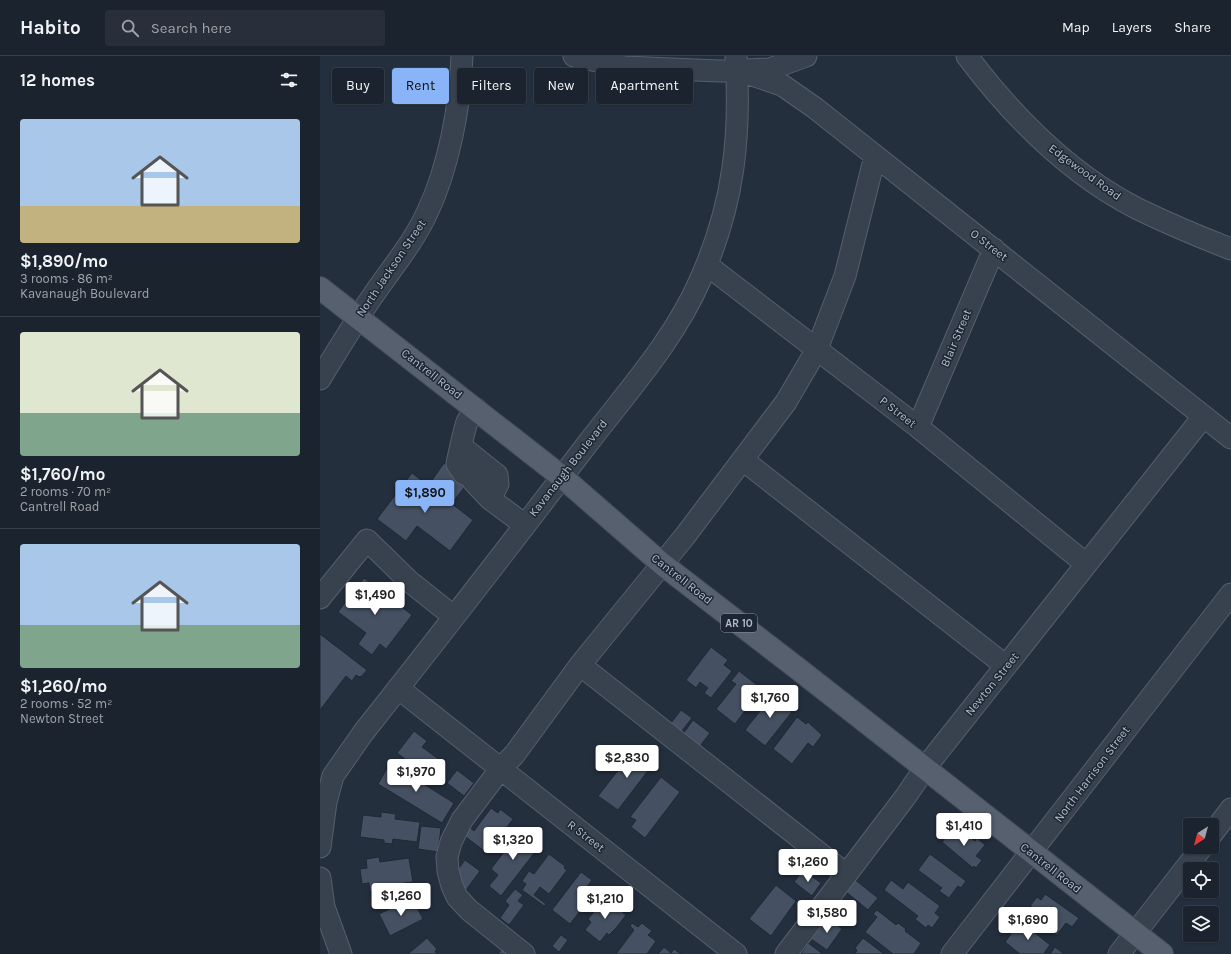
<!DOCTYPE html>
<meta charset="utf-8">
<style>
:root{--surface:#1b232e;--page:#282f3a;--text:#f1f3f6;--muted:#a0a4aa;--line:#39404a;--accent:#8ab4f8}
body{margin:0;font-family:Karla,sans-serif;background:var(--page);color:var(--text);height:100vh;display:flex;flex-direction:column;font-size:15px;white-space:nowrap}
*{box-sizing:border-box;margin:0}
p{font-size:13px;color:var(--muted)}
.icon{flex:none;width:22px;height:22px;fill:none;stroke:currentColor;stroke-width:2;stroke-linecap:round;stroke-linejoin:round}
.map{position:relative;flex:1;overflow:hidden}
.panel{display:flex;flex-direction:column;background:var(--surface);width:320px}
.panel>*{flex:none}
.banner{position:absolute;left:12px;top:12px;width:380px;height:36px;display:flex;gap:8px}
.needle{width:26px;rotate:216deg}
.controls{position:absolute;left:863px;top:762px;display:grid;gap:8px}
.controls a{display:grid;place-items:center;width:36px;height:36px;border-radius:4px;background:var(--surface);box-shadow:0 1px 3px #0004,0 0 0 1px var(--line);font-size:20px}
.price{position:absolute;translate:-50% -34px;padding:0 9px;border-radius:4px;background:#fff;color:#222;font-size:13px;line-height:26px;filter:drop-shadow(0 1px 2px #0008)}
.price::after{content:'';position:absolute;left:50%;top:24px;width:12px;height:9px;margin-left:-6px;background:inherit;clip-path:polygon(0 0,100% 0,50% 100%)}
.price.selected{background:var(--accent);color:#111}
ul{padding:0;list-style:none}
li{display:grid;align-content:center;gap:8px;height:212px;padding:0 20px}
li+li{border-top:1px solid var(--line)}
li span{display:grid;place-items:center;height:124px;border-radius:4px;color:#555}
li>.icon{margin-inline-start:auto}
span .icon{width:72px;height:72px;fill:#fffc;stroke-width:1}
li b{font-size:17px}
h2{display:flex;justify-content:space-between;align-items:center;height:48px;padding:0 20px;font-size:17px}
.chip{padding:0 14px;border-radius:4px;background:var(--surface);box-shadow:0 1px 3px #0004,0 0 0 1px var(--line);font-size:14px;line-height:36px}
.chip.selected{background:var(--accent);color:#111}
header{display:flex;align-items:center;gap:24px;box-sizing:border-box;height:56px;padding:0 20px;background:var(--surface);border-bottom:1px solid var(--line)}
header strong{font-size:19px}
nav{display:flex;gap:22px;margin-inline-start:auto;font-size:14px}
.search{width:280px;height:36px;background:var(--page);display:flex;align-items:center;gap:10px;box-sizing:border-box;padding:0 14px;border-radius:4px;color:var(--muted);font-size:15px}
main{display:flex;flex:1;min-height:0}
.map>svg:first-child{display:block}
.building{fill:#455162;stroke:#1f2835}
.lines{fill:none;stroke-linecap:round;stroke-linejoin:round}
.minor-casing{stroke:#565f6c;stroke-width:23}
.major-casing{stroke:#414a57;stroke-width:24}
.minor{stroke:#38414e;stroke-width:21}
.major{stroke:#56606e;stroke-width:22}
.labels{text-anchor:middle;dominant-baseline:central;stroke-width:3;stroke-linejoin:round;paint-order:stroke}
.shield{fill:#1d2633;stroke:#878f9c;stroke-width:1}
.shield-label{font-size:11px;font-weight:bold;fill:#b4bcc9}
.street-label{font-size:12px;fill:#b4bcc9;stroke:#1d2633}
</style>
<header>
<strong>Habito</strong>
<div class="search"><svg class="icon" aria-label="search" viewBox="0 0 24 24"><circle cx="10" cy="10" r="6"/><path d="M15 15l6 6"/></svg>Search here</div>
<nav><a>Map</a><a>Layers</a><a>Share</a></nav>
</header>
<main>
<section class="panel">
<h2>12 homes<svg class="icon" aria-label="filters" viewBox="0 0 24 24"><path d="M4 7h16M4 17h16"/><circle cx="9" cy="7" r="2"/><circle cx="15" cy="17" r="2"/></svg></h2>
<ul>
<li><span style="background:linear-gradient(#a9c7e8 70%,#c2b280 0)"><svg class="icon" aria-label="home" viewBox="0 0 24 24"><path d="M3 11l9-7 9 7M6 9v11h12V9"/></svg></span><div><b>$1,890/mo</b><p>3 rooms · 86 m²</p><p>Kavanaugh Boulevard</p></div></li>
<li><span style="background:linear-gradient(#dfe7d0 65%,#7fa58c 0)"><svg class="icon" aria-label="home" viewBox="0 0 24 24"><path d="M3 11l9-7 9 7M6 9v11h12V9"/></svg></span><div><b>$1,760/mo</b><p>2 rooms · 70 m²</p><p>Cantrell Road</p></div></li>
<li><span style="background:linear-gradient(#a9c7e8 65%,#7fa58c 0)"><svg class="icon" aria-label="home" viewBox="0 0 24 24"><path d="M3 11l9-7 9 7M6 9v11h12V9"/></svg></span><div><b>$1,260/mo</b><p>2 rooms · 52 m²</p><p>Newton Street</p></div></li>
</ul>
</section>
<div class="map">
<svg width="911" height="898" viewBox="0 0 911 898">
<rect width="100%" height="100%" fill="#242f3e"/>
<path class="building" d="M 152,406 L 162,414 L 147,428 L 133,446 L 110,427 L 124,407 L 141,421 Z
M 92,417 L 153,464 L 130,495 L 97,470 L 86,485 L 57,463 Z
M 44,522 L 92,559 L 66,593 L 60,588 L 52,599 L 38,588 L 46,577 L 18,556 Z
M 0,578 L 47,614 L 42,620 L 39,621 L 36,619 L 32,625 L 26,620 L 0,654 Z
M 391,591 L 408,604 L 404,609 L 412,615 L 391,642 L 384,637 L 388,632 L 380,626 L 376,632 L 366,624 Z
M 419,615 L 442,633 L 415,668 L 396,653 L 416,628 L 411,625 Z
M 459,637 L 473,648 L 469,654 L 472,656 L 445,690 L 425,674 L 452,640 L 456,642 Z
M 361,654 L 372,662 L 361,676 L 351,667 Z
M 477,661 L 486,668 L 488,666 L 502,679 L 493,691 L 488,687 L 472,708 L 453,693 Z
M 373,664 L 390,677 L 380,690 L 363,678 Z
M 94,675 L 107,685 L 102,691 L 120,704 L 108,720 L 77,697 Z
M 322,692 L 337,703 L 298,754 L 278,740 L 306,704 L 310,707 Z
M 70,707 L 134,747 L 122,767 L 58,728 Z
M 137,714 L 154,727 L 144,740 L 127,727 Z
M 341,721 L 360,736 L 325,782 L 311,771 L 316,764 L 310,761 Z
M 171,752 L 178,757 L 180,753 L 193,763 L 167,797 L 143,779 L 149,771 L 154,775 Z
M 61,756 L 76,758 L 75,763 L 100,766 L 97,786 L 73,783 L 72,788 L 64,787 L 64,784 L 40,781 L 43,759 L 61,761 Z
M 101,770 L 121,772 L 118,796 L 98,793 Z
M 635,770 L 655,785 L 657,782 L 665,789 L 656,800 L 662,804 L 656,812 L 654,810 L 653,812 L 622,786 Z
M 203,771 L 217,782 L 213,787 L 219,791 L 181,840 L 169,830 L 178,819 L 171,813 Z
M 229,798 L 245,810 L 244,812 L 247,814 L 229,838 L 220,831 L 214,839 L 226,848 L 224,850 L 202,834 L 206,828 L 202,825 L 209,815 L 214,818 Z
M 610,798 L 646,825 L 641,832 L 638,830 L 629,842 L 619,835 L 622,832 L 598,814 Z
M 59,801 L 60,806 L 89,802 L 93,826 L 62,830 L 63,834 L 50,836 L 49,827 L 42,828 L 40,813 L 47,812 L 46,803 Z
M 145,804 L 160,815 L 146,834 L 137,827 L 133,820 Z
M 483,814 L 501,827 L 492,840 L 474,826 Z
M 261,816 L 272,824 L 266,832 L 274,837 L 250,868 L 232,854 Z
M 534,823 L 558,842 L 548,854 L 525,835 Z
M 571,824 L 583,833 L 588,826 L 620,850 L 615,857 L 620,861 L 612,872 L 608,869 L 606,872 L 595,863 L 598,860 L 564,834 Z
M 456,829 L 476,845 L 451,880 L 429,863 Z
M 195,833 L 203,839 L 198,845 L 204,849 L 189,869 L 180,862 L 189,849 L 185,845 Z
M 725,838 L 759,862 L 752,871 L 746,867 L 737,879 L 710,859 L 715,853 L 710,850 L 717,841 L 721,844 Z
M 92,842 L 103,863 L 70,880 L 59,858 Z
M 285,842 L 306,859 L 296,872 L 289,879 L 287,877 L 280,886 L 265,874 L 271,866 L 268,863 Z
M 557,854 L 576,869 L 578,867 L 586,873 L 585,875 L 601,887 L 594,898 L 573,898 L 545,876 L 557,861 L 553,858 Z
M 507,861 L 522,873 L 507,894 L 491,883 Z
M 698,863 L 730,889 L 724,897 L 731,897 L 735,891 L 744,898 L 700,898 L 685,886 L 691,878 L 688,876 Z
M 312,867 L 318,871 L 322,867 L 332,875 L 328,879 L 336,885 L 327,898 L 296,898 L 314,874 L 310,870 Z
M 241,879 L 248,884 L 239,896 L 232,890 Z
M 107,882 L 117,893 L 115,895 L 117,898 L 88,898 Z
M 543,882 L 564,898 L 535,898 L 537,894 L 535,892 Z
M 488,887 L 503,898 L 481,898 Z
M 344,891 L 351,897 L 354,893 L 361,898 L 338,898 Z
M 183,892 L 192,898 L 178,898 Z"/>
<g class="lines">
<defs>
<path id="minor" d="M 254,0 L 305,11 L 399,15 L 450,13 L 486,0
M 647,0 C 693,61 749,118 818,153 C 849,168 880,181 911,193
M 417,14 L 462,29 L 495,52 L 911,382
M 387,209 L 598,371 L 766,508
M 0,323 C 17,295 34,267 52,241 C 71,213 93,187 107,157 C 129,111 140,50 142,0
M 598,371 L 674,193
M 142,391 L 177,419 L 178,428 L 170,443
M 423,404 L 686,610
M 144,418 L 137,408 C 138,402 145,371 147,366 C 149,362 153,357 156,353
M 153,425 L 170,443 L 205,469
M 0,542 L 47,484 L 89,525 L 133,560
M 260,609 L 526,818
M 78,632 L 416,898
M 892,778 L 911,753
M 0,791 L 6,746 L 13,720 L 43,677 C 119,581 194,484 268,387 C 308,335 355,283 381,222 C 414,148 421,80 416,0
M 0,822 L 4,851 L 21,898
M 204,898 L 149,854 L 137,841 L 132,830 L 128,815 L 127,801 L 131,786 L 142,764 L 181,712 L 194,699 L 260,609 L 365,480 L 466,346 L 497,293 L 525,220 L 555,100
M 466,898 L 586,740 L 605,712 L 883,361
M 632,898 L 911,538
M 799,898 L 882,791"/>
<path id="major" d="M 0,232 L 242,421 L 342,508 L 477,612 L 842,898"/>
</defs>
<use href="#minor" class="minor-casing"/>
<use href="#major" class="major-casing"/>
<use href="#minor" class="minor"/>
<use href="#major" class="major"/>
</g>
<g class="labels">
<rect class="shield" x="401" y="558" width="36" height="18" rx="3"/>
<g class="shield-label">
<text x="419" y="567">AR 10</text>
</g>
<g class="street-label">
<text transform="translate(765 116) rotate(36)">Edgewood Road</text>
<text transform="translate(669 189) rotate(38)">O Street</text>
<text transform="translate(71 212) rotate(-56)">North Jackson Street</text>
<text transform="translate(636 282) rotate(-67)">Blair Street</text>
<text transform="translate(112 318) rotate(38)">Cantrell Road</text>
<text transform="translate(578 356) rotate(38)">P Street</text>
<text transform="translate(248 412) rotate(-52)">Kavanaugh Boulevard</text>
<text transform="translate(362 523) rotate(38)">Cantrell Road</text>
<text transform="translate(672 628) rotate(-51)">Newton Street</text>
<text transform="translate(772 718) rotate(-53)">North Harrison Street</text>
<text transform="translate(266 780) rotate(38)">R Street</text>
<text transform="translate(731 812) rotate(38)">Cantrell Road</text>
</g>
</g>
</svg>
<div class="controls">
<a><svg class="needle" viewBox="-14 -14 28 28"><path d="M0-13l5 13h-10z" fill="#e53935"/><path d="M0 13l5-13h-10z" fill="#a0a4aa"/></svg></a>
<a><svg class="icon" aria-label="locate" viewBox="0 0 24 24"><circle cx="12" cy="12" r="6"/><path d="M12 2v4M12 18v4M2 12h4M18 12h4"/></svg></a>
<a><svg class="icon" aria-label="layers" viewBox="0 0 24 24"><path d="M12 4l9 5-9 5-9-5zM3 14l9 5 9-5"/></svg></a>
</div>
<b class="price selected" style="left:105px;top:458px">$1,890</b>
<b class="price" style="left:55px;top:560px">$1,490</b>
<b class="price" style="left:450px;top:663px">$1,760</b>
<b class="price" style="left:307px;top:723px">$2,830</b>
<b class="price" style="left:96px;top:737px">$1,970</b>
<b class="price" style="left:644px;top:791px">$1,410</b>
<b class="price" style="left:193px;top:805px">$1,320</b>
<b class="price" style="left:488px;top:827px">$1,260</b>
<b class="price" style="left:81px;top:861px">$1,260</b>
<b class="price" style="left:285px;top:864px">$1,210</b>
<b class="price" style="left:507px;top:878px">$1,580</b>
<b class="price" style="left:708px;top:885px">$1,690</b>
<div class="banner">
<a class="chip">Buy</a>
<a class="chip selected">Rent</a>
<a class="chip">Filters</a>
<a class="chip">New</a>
<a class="chip">Apartment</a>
</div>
</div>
</main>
